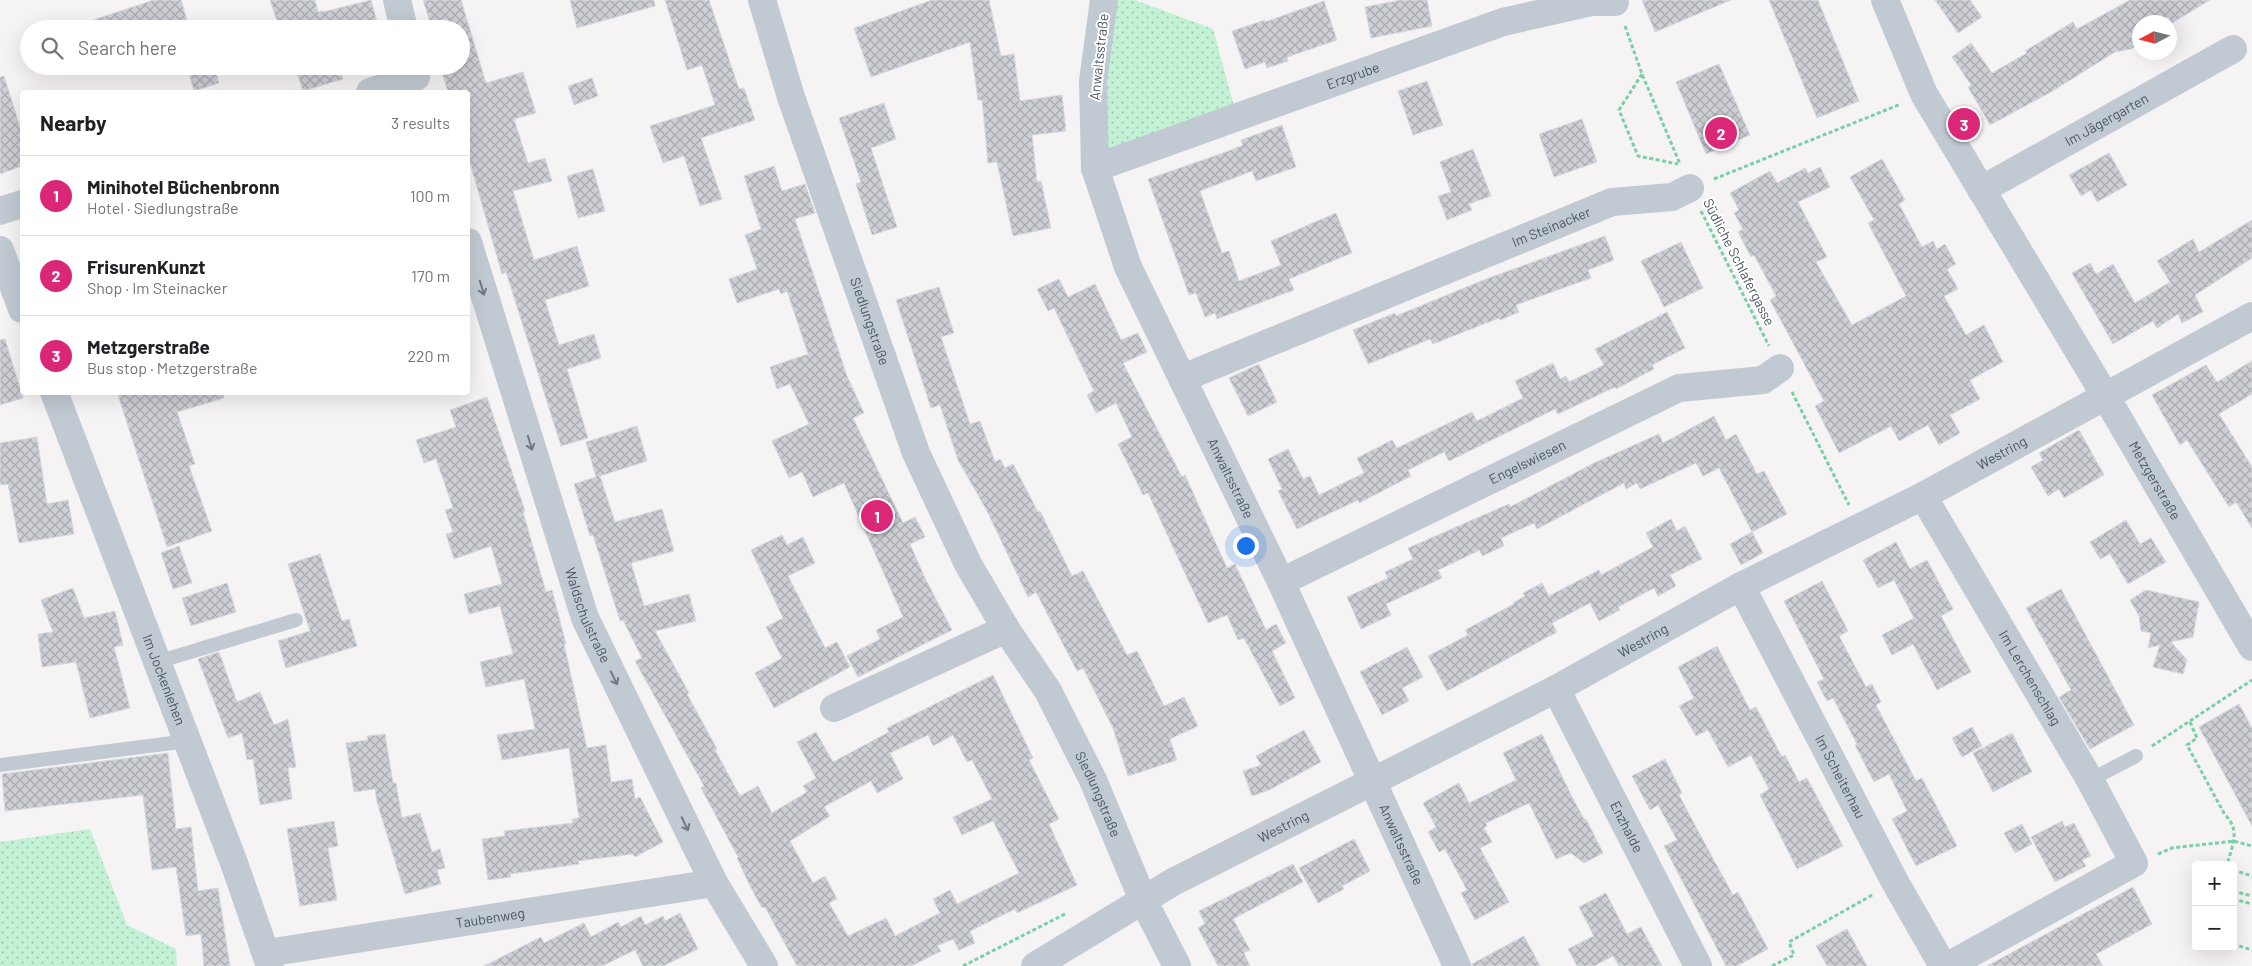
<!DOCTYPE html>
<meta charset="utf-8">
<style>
body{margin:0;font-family:Barlow,sans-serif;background:#f6f6f6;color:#202124}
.controls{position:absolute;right:15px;bottom:15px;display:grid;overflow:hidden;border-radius:5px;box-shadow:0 5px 20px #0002}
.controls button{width:45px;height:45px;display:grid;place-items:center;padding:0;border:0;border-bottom:1px solid #e0e0e0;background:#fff;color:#202124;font:25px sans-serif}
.compass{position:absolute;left:2132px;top:15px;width:45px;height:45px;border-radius:50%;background:#fff;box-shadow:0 5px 20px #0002;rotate:263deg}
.you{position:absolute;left:1245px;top:545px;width:18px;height:18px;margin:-12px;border:4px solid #fff;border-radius:50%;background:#1a73e8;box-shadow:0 0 0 8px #1a73e833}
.badge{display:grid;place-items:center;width:32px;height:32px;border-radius:50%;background:#db2777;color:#fff;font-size:16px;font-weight:700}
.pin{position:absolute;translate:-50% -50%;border:2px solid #fff;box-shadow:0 1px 5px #0006}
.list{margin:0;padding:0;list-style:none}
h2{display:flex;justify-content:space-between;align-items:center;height:65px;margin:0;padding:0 20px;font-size:21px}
h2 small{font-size:16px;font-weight:400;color:#757577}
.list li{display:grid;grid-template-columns:32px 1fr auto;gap:15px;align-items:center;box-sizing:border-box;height:80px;padding:0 20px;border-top:1px solid #e0e0e0}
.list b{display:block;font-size:19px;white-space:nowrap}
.list p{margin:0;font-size:16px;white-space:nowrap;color:#757577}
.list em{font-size:16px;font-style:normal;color:#757577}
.icon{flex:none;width:28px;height:28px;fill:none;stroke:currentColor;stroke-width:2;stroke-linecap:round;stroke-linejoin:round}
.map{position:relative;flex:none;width:2252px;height:966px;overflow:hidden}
.search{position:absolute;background:#fff;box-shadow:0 5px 20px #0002;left:20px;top:20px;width:450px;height:55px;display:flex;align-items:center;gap:12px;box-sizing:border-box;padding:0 18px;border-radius:28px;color:#757577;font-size:19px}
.panel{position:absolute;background:#fff;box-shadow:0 5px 20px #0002;left:20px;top:90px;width:450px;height:305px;border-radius:5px}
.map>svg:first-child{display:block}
</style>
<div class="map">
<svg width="2252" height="966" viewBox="0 0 2252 966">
<defs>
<pattern id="grass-dots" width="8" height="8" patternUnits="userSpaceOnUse" patternTransform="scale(1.25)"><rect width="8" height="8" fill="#c3f1d5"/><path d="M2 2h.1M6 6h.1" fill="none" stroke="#a0c6b0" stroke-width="1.8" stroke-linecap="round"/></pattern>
<pattern id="building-cross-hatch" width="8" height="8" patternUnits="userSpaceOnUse" patternTransform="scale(1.25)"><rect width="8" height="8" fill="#cdcfd5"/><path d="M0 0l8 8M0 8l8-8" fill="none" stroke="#a8abb0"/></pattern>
</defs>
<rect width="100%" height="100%" fill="#f5f3f3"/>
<path fill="url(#grass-dots)" d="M1104,0H1135L1213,29L1237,117L1095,168Z
M90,829L127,925L176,949L177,966H0V842Z"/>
<path fill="url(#building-cross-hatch)" stroke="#d7d9de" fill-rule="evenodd" d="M154,0H181L189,27L202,23L203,29H79L78,25Z
M270,0H315L318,12L322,11L323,12L371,0L379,29H284L282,23L278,24Z
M423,0H461L486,83L523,72L536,113L514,119L528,163L545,158L552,181L513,191L534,260L577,246L589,286L545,300L559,345L594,334L601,358L567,369L588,438L561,446L506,272L502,274L468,156V92H448L440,66H461V29H432Z
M570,0H654L655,6L577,28Z
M665,0H709L739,89L744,88L755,120L701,138L722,199L700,206L684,156L663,163L650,126L715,105L702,65L687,70Z
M932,0H989L1001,56L1014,54L1020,101L1062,95L1066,131L1032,135L1037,182L1041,181L1051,228L1013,236L997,162L988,163L982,100H978L970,42L871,77L854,28Z
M1401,0H1427L1432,26L1371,38L1365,7Z
M1642,0H1731L1655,32Z
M1769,0H1818L1859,101L1817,118Z
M1935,0H1970L1982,17L1958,33Z
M2130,0H2210L2172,23L2168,17L2154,22H2140V44L2131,49L2115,52L2051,92L1990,125L1968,87L1971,85L1952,57L1971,43L1992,73L2027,53L2025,51L2073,22L2077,29Z
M1324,1L1337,40L1287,57L1288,61L1267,68L1265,62L1245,69L1232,31L1265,20V22Z
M1719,64L1750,135L1706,154L1676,82Z
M187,66H214L219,83L194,91Z
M295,66H339L343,79L303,91Z
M4,76L22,133V166L0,174V77Z
M592,78L598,96L574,105L568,86Z
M1427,81L1443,125L1413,135L1398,91Z
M884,103L896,139L871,148L897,227L872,235L856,184L861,182L839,118Z
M1582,119L1597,162L1554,177L1539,134Z
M1282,125L1296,167L1256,181L1252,171L1200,191L1222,253L1229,251L1239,281L1281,265L1271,241L1336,213L1352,253L1289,279L1294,290L1217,319L1215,313L1205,317L1196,293L1189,295L1148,179L1226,152L1243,145L1241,140Z
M1473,149L1491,196L1469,204L1472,210L1447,220L1438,196L1451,192L1440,162Z
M2109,153L2127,185L2097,202L2091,190L2081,196L2069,175Z
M1882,159L1905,200L1899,204L1922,247L1933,241L1937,249L1945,244L1956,264L1947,269L1958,289L1944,296L1966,335L1984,325L2003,362L1970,380L1980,399L1950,415L1960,433L1939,445L1928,425L1899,441L1891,426L1839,453L1815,406L1824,401L1770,300L1776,296L1754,255L1751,257L1738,232L1743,229L1734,213L1739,210L1730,193L1770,171L1777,183L1805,168L1808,173L1820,167L1830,187L1798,202L1827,257L1816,262L1852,325L1906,296L1868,223L1874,220L1850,177Z
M774,166L782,191L805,184L815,213L795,219L847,376L864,413L853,418L903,523L915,517L925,537L910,544L924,576L952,630L858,677L847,656L880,639L876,630L903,617L844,483L813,497L802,472L789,478L772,441L809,424L790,384L777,389L770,367L808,354L787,291L781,294L779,289L737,303L729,279L757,269L745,235L761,229L744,176Z
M593,169L605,211L578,218L567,176Z
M2252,220V258L2195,295L2203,312L2182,323L2178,314L2157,328L2153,321L2113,344L2072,273L2090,263L2096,274L2113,264L2135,303L2170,282L2157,261L2193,239L2199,252Z
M1605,236L1614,260L1588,270L1591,278L1516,305L1519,312L1500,320L1499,318L1433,344L1430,339L1368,364L1353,330L1395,313L1396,316L1486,279Z
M1681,242L1703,288L1664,307L1641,261Z
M1059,279L1068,297L1095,284L1121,340L1138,333L1147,352L1123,363L1182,477L1185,475L1227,568L1235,564L1266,630L1276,624L1286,643L1272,651L1295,698L1280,706L1244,638L1238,640L1227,615L1208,623L1148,493L1143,495L1118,444L1132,437L1116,403L1096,413L1087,395L1094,391L1054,308L1048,311L1037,289Z
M939,287L954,333L941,337L970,424L980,421L995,462L1000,459L1005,468L1013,464L1038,512L1040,511L1072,576L1083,571L1127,655L1137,651L1164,706L1184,697L1198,726L1170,739L1177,760L1128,776L1113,728L1083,668L1077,671L1036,592L1028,597L986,509L958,460L940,405L931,408L896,300Z
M1667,312L1685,348L1652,365L1654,369L1616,389L1615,387L1558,414L1555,409L1449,461L1444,452L1408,470L1411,476L1359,503L1358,500L1297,529L1278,491L1282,489L1268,459L1288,449L1303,479L1310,476L1319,495L1364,473L1357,458L1392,440L1397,448L1472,412L1477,421L1523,398L1515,381L1553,363L1560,379L1566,376L1569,382L1604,365L1595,349Z
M5,339L23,398L0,405V340Z
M2252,361V394L2219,414L2252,467V528L2236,502L2229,507L2187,440L2180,445L2152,395L2206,365L2217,382Z
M1259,364L1277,402L1248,416L1229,378Z
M117,392H223L224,398L177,412L195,464L189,466L212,531L167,547Z
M487,397L525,511L523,512L546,592L552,590L566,644H564L587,748L606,745L611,782L632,779L635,799L640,797L663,842L635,857L633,854L578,861L579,864L510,874L511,877L488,880L482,839L505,836L504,831L573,823L572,819L579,818L569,748L502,760L497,735L535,729L524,679L486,687L480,662L513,654L500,606L469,614L464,594L502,584L491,546L454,559L446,534L453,532L445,510L453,508L436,459L424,463L416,440L456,427L450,410Z
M1714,416L1726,440L1736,434L1757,474L1764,471L1787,514L1752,532L1763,553L1741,565L1730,544L1752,532L1719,468L1703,476L1696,463L1640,489L1637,483L1626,489L1624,483L1537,529L1534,523L1501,538L1504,546L1482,556L1480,550L1438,570L1442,578L1386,604L1391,615L1361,629L1347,597L1388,578L1385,572L1413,559L1408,548L1509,504L1510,507L1594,463L1659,434L1663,443Z
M637,426L647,461L600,476L615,522L662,509L674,551L631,563L644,606L689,594L696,621L655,631L689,693L687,694L717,749L715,750L740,796L758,786L772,813L807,792L803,786L816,778L797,742L816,732L833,762L889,732L887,728L993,675L1033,758L1029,760L1059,819L1049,824L1077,885L1017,913L1015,909L970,931L975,943L959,950L953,939L937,946L941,951L911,966H797L765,907L762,908L750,886L737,858L738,857L701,788L704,786L635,661L642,658L623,620L620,621L593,535L590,536L574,484L596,477L586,442ZM928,735L933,746L953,735L967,762L972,760L992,799L953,817L962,835L993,821L1019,873L957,904L950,890L933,899L940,913L895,936L886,918L848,936L829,903L837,899L825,876L813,883L790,841L830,816L824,807L871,781L877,793L903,779L890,753Z
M2079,430L2104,475L2064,498L2059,489L2048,496L2031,467L2043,460L2039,453Z
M37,437L47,504L68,500L74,534L19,543L8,484L0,485V443Z
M1671,519L1677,531L1685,526L1702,559L1670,575L1676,586L1658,596L1654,588L1618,607L1620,610L1599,621L1590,603L1552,623L1557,632L1447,691L1428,656L1468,635L1465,630L1514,604L1513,603L1525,596L1523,593L1542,583L1549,596L1599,570L1601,575L1653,547L1646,533Z
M2126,520L2140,544L2151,538L2166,562L2128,584L2110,554L2100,559L2090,542Z
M782,535L787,545L803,537L815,563L788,576L825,648L837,642L850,667L774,708L755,673L782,658L766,627L783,618L751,550Z
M1896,542L1910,569L1927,560L1953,609L1941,616L1971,672L1937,690L1913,644L1892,655L1882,635L1914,618L1894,580L1878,588L1863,560Z
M179,546L192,583L173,589L161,553Z
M320,554L342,621L349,619L357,646L286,668L278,641L310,631L288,564Z
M1822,581L1848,631L1839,636L1866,687L1872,684L1881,702L1876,705L1916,781L1922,778L1957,846L1916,866L1892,819L1907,811L1889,774L1874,782L1855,745L1857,744L1833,698L1827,701L1817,682L1824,679L1784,601Z
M227,583L236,612L191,626L182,598Z
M73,588L84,618L115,611L123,645L114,647L130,708L90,718L76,662L42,667L38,634L53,632L41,600Z
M2061,589L2134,725L2090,749L2059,697L2071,690L2026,608Z
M2146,590L2199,602L2193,637L2171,642L2187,660L2183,674L2153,667L2160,645L2148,648L2151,633L2141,631L2139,616L2130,600Z
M1717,646L1750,710L1756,707L1782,757L1785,755L1799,782L1807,778L1843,846L1797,869L1760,795L1769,789L1751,755L1728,767L1708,730L1696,736L1679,706L1694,698L1678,667Z
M1407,647L1423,677L1402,688L1409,701L1382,715L1360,672Z
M219,652L237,702L260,692L274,725L288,719L296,767L288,768L292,799L260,805L253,759L247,760L242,733L228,738L198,659Z
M2239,704L2252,728V826L2199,727Z
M1972,727L1982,746L1962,757L1952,738Z
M1304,730L1321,762L1269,790L1252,796L1243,771L1261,765L1256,756Z
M2012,733L2032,772L1993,792L1973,753Z
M385,734L393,783H396L402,818L420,813L432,852L440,849L445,868L437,870L441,884L405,894L377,802L375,789L354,792L346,743L368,740L367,736Z
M1542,734L1572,797L1584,819H1586L1603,853L1584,863L1571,853L1556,859L1529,803L1486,823L1487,826L1484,828L1492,842L1480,848L1509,902L1475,920L1461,893L1467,890L1445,849L1439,852L1428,832L1436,827L1423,803L1459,783L1469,803L1516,780L1503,753Z
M168,753L176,829L191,827L198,891L218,888L230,966H204L201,934L186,936L176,867L152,870L143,795L5,811L2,774Z
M1665,759L1682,793L1679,795L1697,829L1733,895L1738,892L1768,949L1737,966H1726L1664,846L1677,840L1658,805L1650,810L1632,776Z
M334,821L338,846L328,848L337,900L300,906L287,829Z
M2062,821L2065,827L2074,823L2091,856L2082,860L2086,866L2055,882L2031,837Z
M2022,824L2032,844L2015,853L2004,833Z
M1354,839L1370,871L1342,886L1344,889L1318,903L1299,868Z
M1293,864L1303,882L1233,919L1250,950L1244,953L1250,966H1218L1198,928L1205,924L1199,911Z
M2133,887L2152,924L2096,954L2103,966H1987Z
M1606,893L1627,934L1641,927L1662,966H1619L1613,956L1594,966H1577L1568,949L1594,936L1579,907Z
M680,913L698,949L663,966H643L635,950L602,966H484L541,937L544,943L584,923L591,937L618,922L621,927L641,916L645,925L663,916L665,921Z
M1847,929L1867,966H1827L1816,946Z
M1524,936L1540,966H1472V964Z"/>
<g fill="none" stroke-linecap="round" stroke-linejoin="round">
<path stroke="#7ad0a6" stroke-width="3" stroke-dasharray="4 2.5" stroke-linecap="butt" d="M1625,26L1642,74L1680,164
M1642,74L1619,110L1638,156L1678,164
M1714,179L1901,104
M1701,211L1769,346
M1792,392L1849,505
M2190,722L2197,738L2187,745L2225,815C2241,830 2232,846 2227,865
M2152,746L2252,680
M2158,854L2172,848L2234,841L2252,846
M2233,870L2252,876
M2233,891L2252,896
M2233,899L2252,904
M2233,944L2252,950
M963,966L1067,913
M1772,966L1794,955L1789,942L1874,894"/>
<path stroke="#c1cad2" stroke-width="14" d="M157,662L296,620
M0,765L188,741
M2090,780L2136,756"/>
<g stroke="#c1cad2" stroke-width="28">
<path d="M397,0L404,29"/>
<path id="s1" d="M762,0L791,97L916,453L968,564L1006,629L1048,691L1093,780L1143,900L1177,966"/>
<path id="s2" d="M1104,0L1093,81L1095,168L1128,267L1281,582L1457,966"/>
<path id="s3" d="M1885,0L1924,94L2106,397L2252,647"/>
<path d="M370,92L416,77"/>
<path id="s4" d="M1095,168L1503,22L1591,2H1615"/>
<path id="s5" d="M1981,190L2233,49"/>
<path d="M0,211L22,204"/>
<path id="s6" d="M468,242L585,618L714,883L764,966"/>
<path d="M0,250L22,309"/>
<path id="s7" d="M1183,378L1612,202L1672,197L1690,188"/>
<path id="s8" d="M54,392L234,863L270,966"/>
<path id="s9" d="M1923,496L2090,780L2134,863L1948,966"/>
<path id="s10" d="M1281,582L1679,388L1763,380L1780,368"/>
<path id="s11" d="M1741,586L1895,882L1943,966"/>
<path id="s12" d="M1556,689L1698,966"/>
<path d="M834,708L1006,629"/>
<path id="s13" d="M267,953L714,883"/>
<path id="s14" d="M1035,966L1173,882L1556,689L1741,586L1923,496L2252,316"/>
</g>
</g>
<defs><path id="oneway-shaft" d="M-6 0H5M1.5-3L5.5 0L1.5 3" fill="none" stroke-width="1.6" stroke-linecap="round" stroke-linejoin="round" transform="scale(1.25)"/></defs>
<g stroke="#6e7983">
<use href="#oneway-shaft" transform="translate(482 288) rotate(73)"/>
<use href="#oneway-shaft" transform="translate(530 443) rotate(73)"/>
<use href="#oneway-shaft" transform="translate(614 678) rotate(64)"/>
<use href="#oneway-shaft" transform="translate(685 824) rotate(64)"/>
</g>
<g text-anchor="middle" stroke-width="4" stroke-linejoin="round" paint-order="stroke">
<g font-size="14" fill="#4a5661" stroke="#fff">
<text transform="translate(1099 57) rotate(-84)" y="5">Anwaltsstraße</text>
<text dy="5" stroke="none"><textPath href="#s4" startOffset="274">Erzgrube</textPath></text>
<text dy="5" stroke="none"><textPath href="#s5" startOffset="144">Im Jägergarten</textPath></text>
<text dy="5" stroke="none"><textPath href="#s7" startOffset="398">Im Steinacker</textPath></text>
<text transform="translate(1739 262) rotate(63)" y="5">Südliche Schlafergasse</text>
<text dy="5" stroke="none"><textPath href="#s1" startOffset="339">Siedlungstraße</textPath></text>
<text dy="5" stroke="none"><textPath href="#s14" startOffset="1095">Westring</textPath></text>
<text dy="5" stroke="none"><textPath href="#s10" startOffset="274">Engelswiesen</textPath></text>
<text dy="5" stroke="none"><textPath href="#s2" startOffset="508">Anwaltsstraße</textPath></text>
<text dy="5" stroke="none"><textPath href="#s3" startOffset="552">Metzgerstraße</textPath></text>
<text dy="5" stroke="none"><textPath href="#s6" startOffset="392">Waldschulstraße</textPath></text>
<text dy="5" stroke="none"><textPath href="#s14" startOffset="690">Westring</textPath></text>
<text dy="5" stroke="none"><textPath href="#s9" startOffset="211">Im Lerchenschlag</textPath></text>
<text dy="5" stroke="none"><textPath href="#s8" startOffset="308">Im Jockenlehen</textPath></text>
<text dy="5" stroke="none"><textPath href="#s11" startOffset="215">Im Scheiterhau</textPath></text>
<text dy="5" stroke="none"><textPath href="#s1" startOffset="866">Siedlungstraße</textPath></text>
<text dy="5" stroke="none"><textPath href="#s14" startOffset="285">Westring</textPath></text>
<text dy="5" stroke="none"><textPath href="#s12" startOffset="155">Enzhalde</textPath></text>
<text dy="5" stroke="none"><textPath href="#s2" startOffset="912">Anwaltsstraße</textPath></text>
<text dy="5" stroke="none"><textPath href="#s13" startOffset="226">Taubenweg</textPath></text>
</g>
</g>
</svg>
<div class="controls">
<button>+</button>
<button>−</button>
</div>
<svg class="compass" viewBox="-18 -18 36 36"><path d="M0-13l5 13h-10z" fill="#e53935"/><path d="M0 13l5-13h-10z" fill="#757577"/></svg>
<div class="you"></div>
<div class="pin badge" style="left:877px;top:516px">1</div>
<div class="pin badge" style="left:1721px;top:133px">2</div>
<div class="pin badge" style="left:1964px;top:124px">3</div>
<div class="search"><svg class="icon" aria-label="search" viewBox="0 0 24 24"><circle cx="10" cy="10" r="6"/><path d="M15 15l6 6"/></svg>Search here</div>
<section class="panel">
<h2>Nearby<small>3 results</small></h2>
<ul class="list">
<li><span class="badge">1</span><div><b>Minihotel Büchenbronn</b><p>Hotel · Siedlungstraße</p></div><em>100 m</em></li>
<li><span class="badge">2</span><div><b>FrisurenKunzt</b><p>Shop · Im Steinacker</p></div><em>170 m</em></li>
<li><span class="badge">3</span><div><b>Metzgerstraße</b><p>Bus stop · Metzgerstraße</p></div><em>220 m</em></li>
</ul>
</section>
</div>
